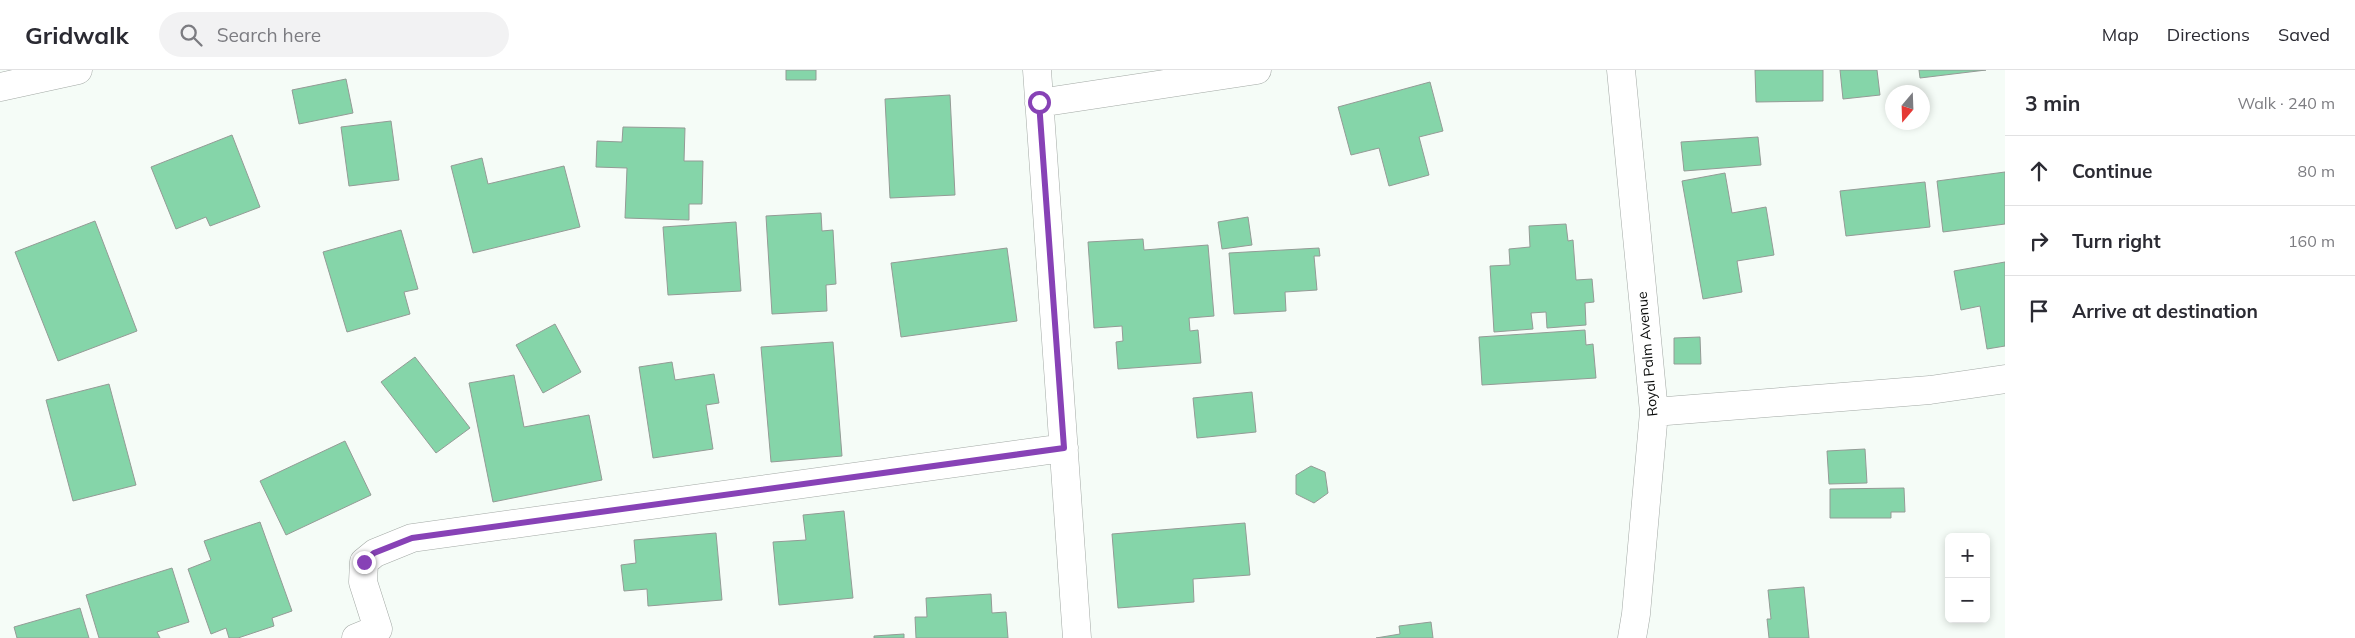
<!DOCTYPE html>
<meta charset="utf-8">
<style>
body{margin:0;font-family:Mulish,sans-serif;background:#f2f2f3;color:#2b2b33}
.controls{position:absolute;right:15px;bottom:15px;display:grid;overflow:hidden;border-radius:8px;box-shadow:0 2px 8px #0003}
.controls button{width:45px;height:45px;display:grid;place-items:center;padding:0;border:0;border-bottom:1px solid #e1e1e2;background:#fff;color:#2b2b33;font:25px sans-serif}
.compass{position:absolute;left:1885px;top:15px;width:45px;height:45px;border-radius:50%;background:#fff;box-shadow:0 2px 8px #0003;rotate:199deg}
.stop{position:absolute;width:15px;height:15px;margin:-11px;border:4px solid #8742b6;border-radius:50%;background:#fff}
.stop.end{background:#8742b6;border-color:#fff;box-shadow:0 1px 5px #0008}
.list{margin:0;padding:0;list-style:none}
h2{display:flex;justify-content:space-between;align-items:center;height:65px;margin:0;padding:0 20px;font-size:21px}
h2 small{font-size:16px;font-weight:400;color:#7c7c81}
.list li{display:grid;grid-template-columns:32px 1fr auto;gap:15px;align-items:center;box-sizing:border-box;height:70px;padding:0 20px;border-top:1px solid #e1e1e2}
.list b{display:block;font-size:19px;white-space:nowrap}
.list em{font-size:16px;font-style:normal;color:#7c7c81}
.icon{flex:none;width:28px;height:28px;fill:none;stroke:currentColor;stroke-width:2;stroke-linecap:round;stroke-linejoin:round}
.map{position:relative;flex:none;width:2005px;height:568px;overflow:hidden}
header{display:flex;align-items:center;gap:30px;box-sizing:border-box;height:70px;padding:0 25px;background:#fff;border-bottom:1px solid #e1e1e2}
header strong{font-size:24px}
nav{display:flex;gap:28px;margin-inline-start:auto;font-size:18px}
.search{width:350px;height:45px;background:#f2f2f3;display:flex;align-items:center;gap:12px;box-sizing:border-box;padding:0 18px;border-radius:28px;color:#7c7c81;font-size:19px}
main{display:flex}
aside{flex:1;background:#fff}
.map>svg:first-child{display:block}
</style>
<header>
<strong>Gridwalk</strong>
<div class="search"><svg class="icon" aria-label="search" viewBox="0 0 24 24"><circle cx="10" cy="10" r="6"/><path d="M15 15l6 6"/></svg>Search here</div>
<nav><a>Map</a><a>Directions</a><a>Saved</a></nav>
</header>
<main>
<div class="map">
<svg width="2005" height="568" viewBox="0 0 2005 568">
<rect width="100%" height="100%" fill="#f5fcf7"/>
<path fill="#85d5a9" stroke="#949b96" d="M786,0H816V10H786Z
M1755,0H1823V31L1756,32Z
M1840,0H1877L1880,25L1843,29Z
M1919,0H1986L1920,8Z
M346,9L353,43L299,54L292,20Z
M1430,12L1443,61L1419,67L1429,105L1389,116L1379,78L1351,85L1338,37Z
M950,25L955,125L890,128L885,29Z
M391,51L399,110L349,116L341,57Z
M623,57L685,58L684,91H703L702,134H689V150L625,148L627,98L596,97L597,71L622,72Z
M232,65L260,137L210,156L206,147L176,159L151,97Z
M1758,67L1761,95L1684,101L1681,72Z
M482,88L488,114L564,96L580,157L473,183L451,96Z
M2005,102V154L1943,162L1937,111Z
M1725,103L1732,143L1766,137L1774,185L1737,191L1742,222L1703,229L1682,111Z
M1925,112L1930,157L1846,166L1840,121Z
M821,143L822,161L833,160L836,214L826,215L827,241L772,244L766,146Z
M1248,147L1252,175L1222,179L1218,152Z
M95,151L137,261L58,291L15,182Z
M736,152L741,221L668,225L663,157Z
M1566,154L1568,171L1573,170L1576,210L1592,209L1594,232L1585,233L1586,255L1547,258L1546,242L1531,243L1533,259L1494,262L1490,196L1510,195L1509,179L1530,177L1529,156Z
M401,160L418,219L404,222L410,244L347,262L323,182Z
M1143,169L1144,180L1208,175L1214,246L1189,248L1190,261L1198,260L1201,293L1118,299L1116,272L1123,271L1122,256L1094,258L1088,172Z
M1007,178L1017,251L901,267L891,193Z
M1319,178L1320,186H1314L1317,220L1285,222L1286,241L1234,244L1229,183Z
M2005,192V276L1987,279L1980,236L1961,240L1954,201Z
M555,254L581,302L543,323L516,275Z
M1585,260L1586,275L1593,274L1596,308L1482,315L1479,267Z
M1700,267L1701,294H1674V268Z
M833,272L842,386L771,392L761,277Z
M415,287L470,358L436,383L381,312Z
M672,292L675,310L714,304L719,333L706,335L713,379L653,388L639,297Z
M514,305L524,357L589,345L602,410L493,432L469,313Z
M109,314L136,415L73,431L46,330Z
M1252,322L1256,362L1197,368L1193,328Z
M345,371L371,425L286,465L260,411Z
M1865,379L1867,413L1829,414L1827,381Z
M1311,396L1325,402L1328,423L1314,433L1296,424V405Z
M1904,418L1905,442H1891V448H1830V419Z
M844,441L853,528L779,535L773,472L806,470L803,445Z
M260,452L292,541L272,548L274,556L238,568H229L226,558L211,564L188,499L211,490L204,471Z
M1245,453L1250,505L1193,509L1194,532L1118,538L1112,464Z
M716,463L722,530L648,536L647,519L624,521L621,495L636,493L634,470Z
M172,498L189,552L157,562L160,568H99L86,525Z
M1804,517L1809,568H1769L1767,549H1771L1768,520Z
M991,524L992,543L1006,542L1008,568H916L915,547H927L926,528Z
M80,538L89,568H17L14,557Z
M1431,552L1433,568H1376L1400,564L1399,556Z
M904,564V568H874V566Z"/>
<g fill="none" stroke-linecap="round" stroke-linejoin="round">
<g stroke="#a3a9a5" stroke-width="29">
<path id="minor" d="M1037,0L1077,568
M1621,0L1654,342L1636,544L1632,568
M0,17L78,0
M1039,33L1257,0
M1654,342L1930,320L2005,309
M356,568L378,559L363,512L364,492L375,483L412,468L1064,378"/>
</g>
<use href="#minor" stroke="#fff" stroke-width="28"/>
</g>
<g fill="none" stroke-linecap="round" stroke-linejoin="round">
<path stroke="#8742b6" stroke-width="6" d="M364,492L374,483L412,468L1064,378L1039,32"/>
</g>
<g text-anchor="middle" stroke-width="4.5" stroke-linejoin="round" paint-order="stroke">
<g font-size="14" fill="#0a0c0b" stroke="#fff">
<text transform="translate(1647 284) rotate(-95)" y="5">Royal Palm Avenue</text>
</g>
</g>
</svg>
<div class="controls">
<button>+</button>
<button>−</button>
</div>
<svg class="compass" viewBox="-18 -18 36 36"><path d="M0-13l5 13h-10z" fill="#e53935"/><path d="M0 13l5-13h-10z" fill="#7c7c81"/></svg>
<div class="stop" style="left:1039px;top:32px"></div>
<div class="stop end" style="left:364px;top:492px"></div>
</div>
<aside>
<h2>3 min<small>Walk · 240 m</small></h2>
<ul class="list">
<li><svg class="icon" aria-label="ahead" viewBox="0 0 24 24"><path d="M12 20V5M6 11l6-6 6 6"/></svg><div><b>Continue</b></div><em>80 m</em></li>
<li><svg class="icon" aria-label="right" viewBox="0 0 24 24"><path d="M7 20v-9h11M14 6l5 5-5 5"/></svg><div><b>Turn right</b></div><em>160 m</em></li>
<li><svg class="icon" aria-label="arrive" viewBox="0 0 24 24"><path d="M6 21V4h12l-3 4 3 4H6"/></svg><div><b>Arrive at destination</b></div></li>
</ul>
</aside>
</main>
